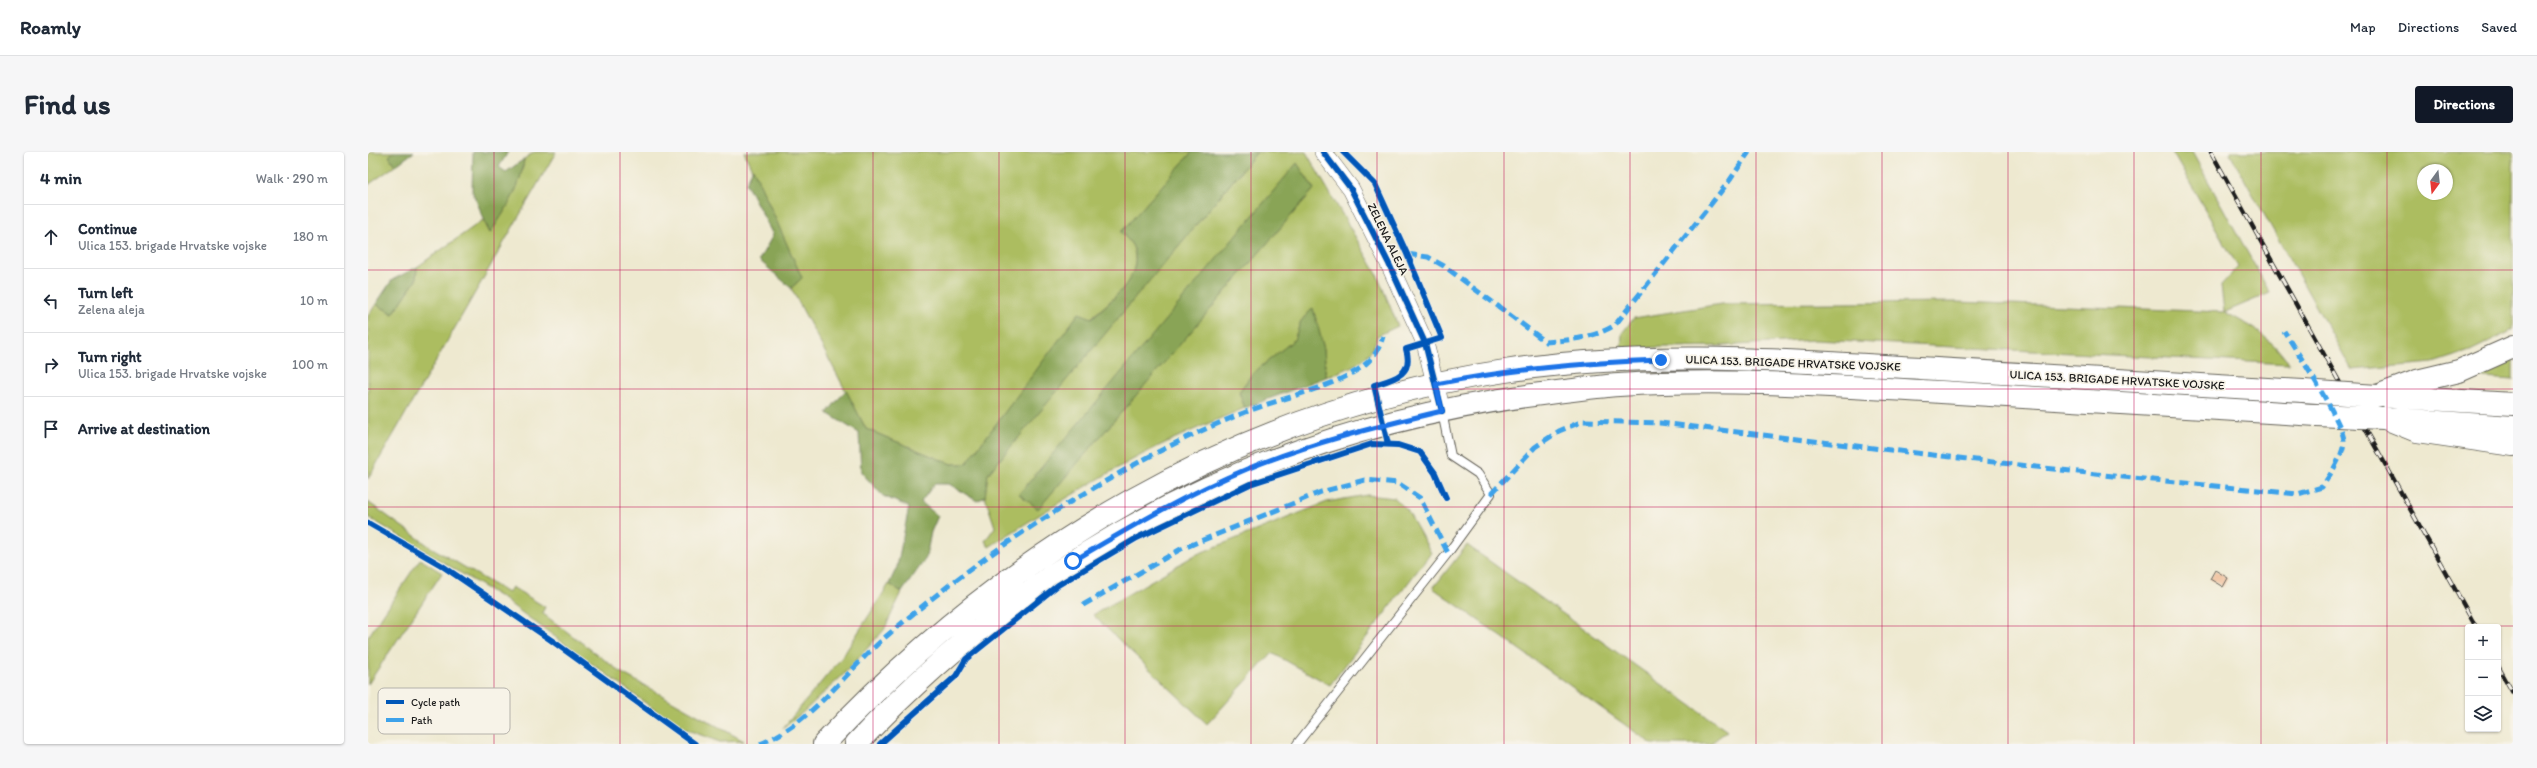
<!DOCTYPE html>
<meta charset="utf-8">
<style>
body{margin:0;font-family:Itim,sans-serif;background:#f6f6f7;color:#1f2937}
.controls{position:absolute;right:12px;bottom:12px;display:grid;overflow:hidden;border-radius:4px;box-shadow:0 1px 3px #0004}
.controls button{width:36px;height:36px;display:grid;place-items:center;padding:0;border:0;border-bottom:1px solid #e0e1e3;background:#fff;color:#1f2937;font:20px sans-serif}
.compass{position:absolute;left:2049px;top:12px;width:36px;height:36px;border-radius:50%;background:#fff;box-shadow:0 1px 3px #0004;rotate:195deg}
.stop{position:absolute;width:12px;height:12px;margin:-9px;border:3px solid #1a73e8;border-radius:50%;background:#fff}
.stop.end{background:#1a73e8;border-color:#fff;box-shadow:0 1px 4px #0008}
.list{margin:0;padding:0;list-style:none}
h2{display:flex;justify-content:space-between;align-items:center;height:52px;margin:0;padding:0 16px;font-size:17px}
h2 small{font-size:13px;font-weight:400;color:#747a83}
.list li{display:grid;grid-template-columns:26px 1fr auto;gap:12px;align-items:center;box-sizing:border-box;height:64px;padding:0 16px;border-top:1px solid #e0e1e3}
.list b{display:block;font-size:15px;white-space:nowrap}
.list p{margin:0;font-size:13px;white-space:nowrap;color:#747a83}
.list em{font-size:13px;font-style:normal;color:#747a83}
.icon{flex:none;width:22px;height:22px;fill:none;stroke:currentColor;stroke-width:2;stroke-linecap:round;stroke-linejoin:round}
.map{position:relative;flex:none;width:2145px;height:592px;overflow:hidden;border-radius:4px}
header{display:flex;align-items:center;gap:24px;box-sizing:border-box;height:56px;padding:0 20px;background:#fff;border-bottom:1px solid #e0e1e3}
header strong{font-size:19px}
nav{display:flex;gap:22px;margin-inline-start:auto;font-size:14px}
.intro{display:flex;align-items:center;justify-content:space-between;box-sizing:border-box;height:96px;padding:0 24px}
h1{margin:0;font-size:28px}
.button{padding:10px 18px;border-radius:4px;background:#111827;color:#fff;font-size:14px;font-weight:700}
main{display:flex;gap:24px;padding:0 24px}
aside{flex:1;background:#fff;border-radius:4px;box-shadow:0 1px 3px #0004}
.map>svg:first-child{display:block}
</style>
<header>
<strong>Roamly</strong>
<nav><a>Map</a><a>Directions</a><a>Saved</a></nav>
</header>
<div class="intro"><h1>Find us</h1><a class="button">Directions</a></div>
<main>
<aside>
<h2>4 min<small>Walk · 290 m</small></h2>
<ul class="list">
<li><svg class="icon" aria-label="ahead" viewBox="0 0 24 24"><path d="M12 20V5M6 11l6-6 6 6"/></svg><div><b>Continue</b><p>Ulica 153. brigade Hrvatske vojske</p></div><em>180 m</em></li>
<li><svg class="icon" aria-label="left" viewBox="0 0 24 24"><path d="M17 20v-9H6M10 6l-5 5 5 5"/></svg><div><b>Turn left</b><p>Zelena aleja</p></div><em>10 m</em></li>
<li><svg class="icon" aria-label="right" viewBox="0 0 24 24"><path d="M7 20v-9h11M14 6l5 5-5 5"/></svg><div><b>Turn right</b><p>Ulica 153. brigade Hrvatske vojske</p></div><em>100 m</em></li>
<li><svg class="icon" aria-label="arrive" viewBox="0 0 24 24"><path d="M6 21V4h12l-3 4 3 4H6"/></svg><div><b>Arrive at destination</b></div></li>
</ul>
</aside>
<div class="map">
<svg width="2145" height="592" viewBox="0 0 2145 592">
<rect width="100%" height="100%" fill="#f7f3e8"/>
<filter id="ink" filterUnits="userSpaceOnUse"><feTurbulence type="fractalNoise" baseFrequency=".025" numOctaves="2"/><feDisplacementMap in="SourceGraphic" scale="8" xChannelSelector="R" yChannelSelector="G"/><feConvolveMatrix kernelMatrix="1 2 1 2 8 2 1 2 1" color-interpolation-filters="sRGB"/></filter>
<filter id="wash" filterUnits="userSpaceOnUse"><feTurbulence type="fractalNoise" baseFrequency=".012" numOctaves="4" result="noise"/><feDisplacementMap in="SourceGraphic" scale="16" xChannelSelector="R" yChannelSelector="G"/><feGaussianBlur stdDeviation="0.9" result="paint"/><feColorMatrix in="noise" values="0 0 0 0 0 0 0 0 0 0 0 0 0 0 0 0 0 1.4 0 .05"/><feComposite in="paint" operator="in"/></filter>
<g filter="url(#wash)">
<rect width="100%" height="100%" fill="#eee9d0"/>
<path fill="#acbd61" stroke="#646c3e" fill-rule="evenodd" d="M0,0H26L22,5L27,14L0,33Z
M166,0H188L0,327V164L8,152L25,162L48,128L49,115L115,68L122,81C138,58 153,35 156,7Z
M376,0H824L754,80C757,85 765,92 766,98C774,127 742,149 723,166L711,162L598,312H583L498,277L423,136L434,126Z
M889,0H938L1009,122L1030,174L1009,184C1005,209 979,217 958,225L956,197L944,157L933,169L926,188L884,222L871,240L877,256C839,272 800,288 764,308C715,335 668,365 621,395L617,389L627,375L617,345L619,322ZM929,12L946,37L670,356L652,342Z
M1804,0H1824L1902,141L1857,160C1884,175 1903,185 1921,212L1447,188L1353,194L1253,196L1254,181L1266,166L1353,152L1589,150L1856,160L1853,133L1870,115Z
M1861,0H2145V178L2102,199L2065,211L1984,218ZM2055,18H2079V42H2055Z
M2145,203V228L2101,225Z
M999,343L1027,346L1039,358L1063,401L962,533L904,501L839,572L725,463L827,403L959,350Z
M0,350L61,394L140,441L144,435L177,455L174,461L254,521L376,589L352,590L309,574L134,446L0,365Z
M1099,393L1359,579L1342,592H1284L1065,436Z
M52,407L74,421L0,532V485Z
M521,432L534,440L516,478L475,523L433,562L415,576L475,504Z"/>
<path fill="#89a457" stroke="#52603a" d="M26,0H46L27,14L21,4Z
M105,0H140L131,15L138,20L156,7C153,35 138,58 122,81L104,39Z
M824,0H889L620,322L617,345L609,349L581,332H566L553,350L570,364L563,380L558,406L534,440L521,432L529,415L541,355L515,344L493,320L491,281L459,261L478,238L498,277L583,312H598L711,161L724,166C742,149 774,127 766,98C765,92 757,85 753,80Z
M929,11L946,37L670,357L651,342Z
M385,16L434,126L423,136L391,108L405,83L378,31Z
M49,115L48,128L25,162L8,152L24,128Z
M945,156L956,197L958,225L877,256L871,240L884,222L926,188L933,169Z"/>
<g id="blocks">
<path fill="#eeb389" d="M1847,418L1860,426L1855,435L1842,427Z"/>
</g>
</g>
<g filter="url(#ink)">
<use href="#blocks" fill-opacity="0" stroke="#66645b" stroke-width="1"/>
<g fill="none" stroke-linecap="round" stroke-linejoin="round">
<g stroke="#66645b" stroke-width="10">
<path id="service" d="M929,592L1080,401L1123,342L1110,322L1083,304L1074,260"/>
</g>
<g stroke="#66645b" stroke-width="18">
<path id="minor" d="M955,0L983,37L1021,112L1057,191L1074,259"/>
</g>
<g stroke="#66645b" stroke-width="24">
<path id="primary" d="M2009,244L2145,252
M2026,267L2145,275
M456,592C637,398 872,258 1137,219C1273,198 1414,208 1552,216C1679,224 1807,231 1935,239
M488,592C672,396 898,279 1165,243C1193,240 1222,235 1251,233C1358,226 1466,234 1573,240C1698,248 1824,255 1949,263"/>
</g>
<g stroke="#66645b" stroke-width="24">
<path id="motorway" d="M2009,244L2049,229L2091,219L2145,195
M2017,266L2049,279L2145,293"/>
</g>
<use href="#service" stroke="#fff" stroke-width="8"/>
<use href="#minor" stroke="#fff" stroke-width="17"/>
<use href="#primary" stroke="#fff" stroke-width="22"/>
<use href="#motorway" stroke="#fff" stroke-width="22"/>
<g stroke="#1c1c1c" stroke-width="4.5">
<path id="rail" d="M1843,0L2108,475
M2130,514L2145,541"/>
</g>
<use href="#rail" stroke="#f7f3e8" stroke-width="3" stroke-dasharray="9" stroke-linecap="butt"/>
<g stroke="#66645b" stroke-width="24" stroke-linecap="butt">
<path id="primary-bridge" d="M1935,239L2009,244
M1949,263L2015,266"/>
</g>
<use href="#primary-bridge" stroke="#fff" stroke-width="22"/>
<path stroke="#3da2ea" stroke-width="5" stroke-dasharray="10 5" stroke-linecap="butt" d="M1039,102L1060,105L1076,114L1178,190C1203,188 1226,186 1247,173L1362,28L1381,0
M1123,342L1167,295L1191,279L1215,269L1292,271L1745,324L1930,342L1954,335C1961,324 1976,303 1976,289C1976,272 1927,196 1916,179
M715,453L813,397L953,340L997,328L1030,331L1052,346L1080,401
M392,592C446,570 478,518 521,482C591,422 665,370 745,325C787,300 832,278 878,260C915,245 958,238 991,217C1004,208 1011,199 1015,184"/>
<g stroke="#f7f3e8" stroke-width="8">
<path id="cycleway" d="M955,0L983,37L1021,112L1057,191L1074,259
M975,0L1007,32L1039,102L1074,186L1038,197C1046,223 1026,227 1006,233L1020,292
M0,371L73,413L183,488L327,592
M512,592L588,524L598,507L690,433L769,386L882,332L1004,292L1030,293L1052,300L1067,321L1078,346"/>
</g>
<use href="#cycleway" stroke="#0057b8" stroke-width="6"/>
</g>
</g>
<g fill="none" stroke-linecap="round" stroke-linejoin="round" filter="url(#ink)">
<path stroke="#1a73e8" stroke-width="5" d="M705,409C761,376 818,342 879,317C942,291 1007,275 1074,259L1068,232C1145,217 1214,211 1293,208"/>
</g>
<path fill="none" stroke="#c2185b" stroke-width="1" stroke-opacity="0.55" d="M126,0V592M252,0V592M379,0V592M505,0V592M631,0V592M757,0V592M883,0V592M1009,0V592M1136,0V592M1262,0V592M1388,0V592M1514,0V592M1640,0V592M1766,0V592M1893,0V592M2019,0V592M0,118H2145M0,237H2145M0,355H2145M0,474H2145"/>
<g text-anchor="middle" stroke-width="3.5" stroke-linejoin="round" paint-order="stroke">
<g font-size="12" fill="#1c1c1c" stroke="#f7f3e8">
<text transform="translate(1020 87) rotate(64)" y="4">ZELENA ALEJA</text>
<text transform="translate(1425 211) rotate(2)" y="4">ULICA 153. BRIGADE HRVATSKE VOJSKE</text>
<text transform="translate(1749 228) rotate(3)" y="4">ULICA 153. BRIGADE HRVATSKE VOJSKE</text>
</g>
</g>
<rect x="10" y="536" width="132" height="46" rx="6" fill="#f7f3e8" stroke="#b5b2ab" stroke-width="1"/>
<rect x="18" y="548" width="18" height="4" fill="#0057b8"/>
<rect x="18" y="566" width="18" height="4" fill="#3da2ea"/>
<g font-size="11" fill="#1c1c1c">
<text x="43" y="554">Cycle path</text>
<text x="43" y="572">Path</text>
</g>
</svg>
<div class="controls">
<button>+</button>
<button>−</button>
<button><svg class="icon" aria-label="layers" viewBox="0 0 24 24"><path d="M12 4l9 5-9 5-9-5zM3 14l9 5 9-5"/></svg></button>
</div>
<svg class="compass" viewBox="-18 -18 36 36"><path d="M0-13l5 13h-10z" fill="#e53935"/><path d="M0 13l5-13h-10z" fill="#747a83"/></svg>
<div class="stop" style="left:705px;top:409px"></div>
<div class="stop end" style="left:1293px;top:208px"></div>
</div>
</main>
